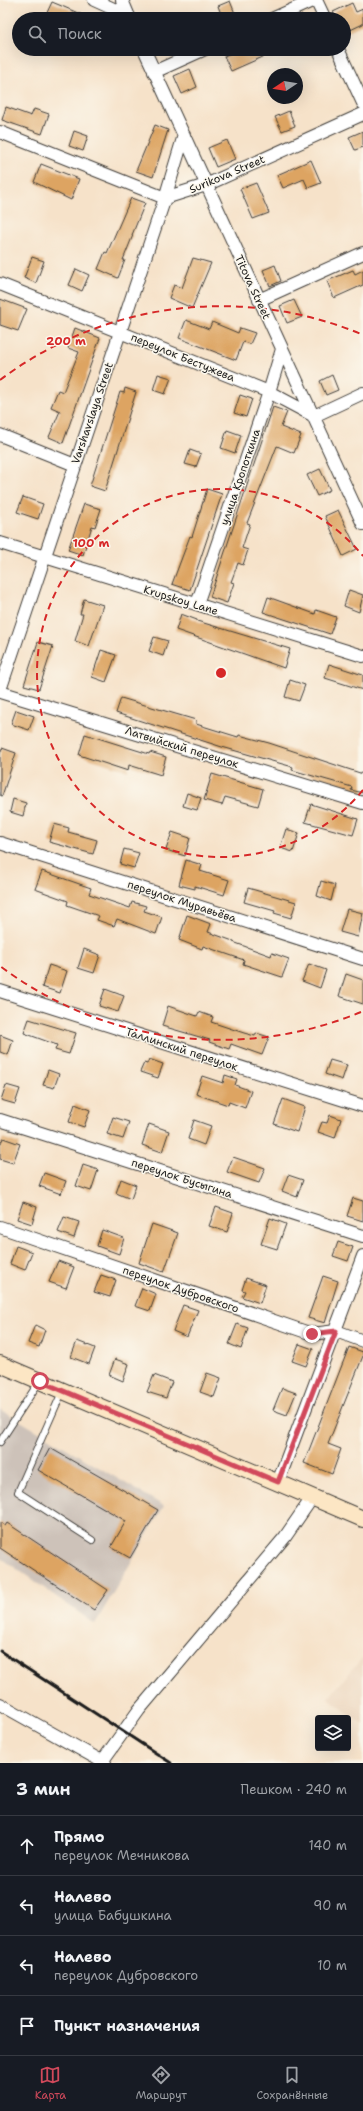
<!DOCTYPE html>
<html lang="ru">
<meta charset="utf-8">
<style>
body{margin:0;font-family:"Shantell Sans",sans-serif;background:#242831;color:#f1f3f6}
.controls{position:absolute;right:12px;bottom:12px;display:grid;overflow:hidden;border-radius:4px;box-shadow:0 4px 16px #0002}
.controls button{width:36px;height:36px;display:grid;place-items:center;padding:0;border:0;border-bottom:1px solid #363941;background:#171b24;color:#f1f3f6;font:20px sans-serif}
.compass{position:absolute;left:267px;top:68px;width:36px;height:36px;border-radius:50%;background:#171b24;box-shadow:0 4px 16px #0002;rotate:258deg}
.stop{position:absolute;width:12px;height:12px;margin:-9px;border:3px solid #d1495b;border-radius:50%;background:#fff}
.stop.end{background:#d1495b;border-color:#fff;box-shadow:0 1px 4px #0008}
.list{margin:0;padding:0;list-style:none}
h2{display:flex;justify-content:space-between;align-items:center;height:52px;margin:0;padding:0 16px;font-size:17px}
h2 small{font-size:13px;font-weight:400;color:#9ea1a6}
.list li{display:grid;grid-template-columns:26px 1fr auto;gap:12px;align-items:center;box-sizing:border-box;height:60px;padding:0 16px;border-top:1px solid #363941}
.list b{display:block;font-size:15px;white-space:nowrap}
.list p{margin:0;font-size:13px;white-space:nowrap;color:#9ea1a6}
.list em{font-size:13px;font-style:normal;color:#9ea1a6}
.icon{flex:none;width:22px;height:22px;fill:none;stroke:currentColor;stroke-width:2;stroke-linecap:round;stroke-linejoin:round}
.map{position:relative;flex:none;width:363px;height:1763px;overflow:hidden}
.search{position:absolute;background:#171b24;box-shadow:0 4px 16px #0002;left:12px;right:12px;top:12px;height:44px;display:flex;align-items:center;gap:10px;box-sizing:border-box;padding:0 14px;border-radius:22px;color:#9ea1a6;font-size:15px}
.sheet{height:292px;background:#171b24}
nav{display:flex;justify-content:space-around;align-items:center;box-sizing:border-box;height:56px;border-top:1px solid #363941;background:#171b24;font-size:11px;color:#9ea1a6}
nav a{display:grid;justify-items:center;gap:2px}
nav .on{color:#d1495b}
.map>svg:first-child{display:block}
</style>
<div class="map">
<svg width="363" height="1763" viewBox="0 0 363 1763">
<rect width="100%" height="100%" fill="#fbf7ec"/>
<filter id="ink" filterUnits="userSpaceOnUse"><feTurbulence type="fractalNoise" baseFrequency=".025" numOctaves="2"/><feDisplacementMap in="SourceGraphic" scale="8" xChannelSelector="R" yChannelSelector="G"/><feConvolveMatrix kernelMatrix="1 2 1 2 8 2 1 2 1" color-interpolation-filters="sRGB"/></filter>
<filter id="wash" filterUnits="userSpaceOnUse"><feTurbulence type="fractalNoise" baseFrequency=".012" numOctaves="4" result="noise"/><feDisplacementMap in="SourceGraphic" scale="16" xChannelSelector="R" yChannelSelector="G"/><feGaussianBlur stdDeviation="0.9" result="paint"/><feColorMatrix in="noise" values="0 0 0 0 0 0 0 0 0 0 0 0 0 0 0 0 0 1.4 0 .05"/><feComposite in="paint" operator="in"/></filter>
<g filter="url(#wash)">
<rect width="100%" height="100%" fill="#f6e2c9"/>
<path fill="#ebd2b8" d="M363,1657V1724L328,1698Z"/>
<path fill="#cdc2b9" d="M0,1409L164,1506L95,1624L0,1557Z"/>
<g id="blocks">
<path fill="#dda462" d="M230,1L236,16L223,19L218,6Z
M52,2L64,7L92,19H44Z
M352,3L356,12L363,9V24L344,33V19H336L333,12Z
M241,49H262L265,56L231,71L224,56Z
M190,69L197,87L182,94L174,76Z
M6,107L31,116L34,109L49,114L42,134L2,120Z
M289,111L295,126L282,131L275,117Z
M155,125L168,130L153,177L136,171Z
M74,131L88,136L83,151L69,146Z
M363,131V147L355,150L349,137Z
M227,140L235,159L216,167L208,148Z
M311,160L321,183L308,188L304,179L283,188L277,175Z
M41,164L79,179L71,200L34,182Z
M256,183L269,213L253,219L240,189Z
M131,198L145,203L132,235H133L123,260H125L118,278L98,269L105,252L107,253Z
M32,257L44,261L36,283L24,278Z
M193,258L211,263L192,308L169,298L174,285L182,288Z
M275,265L281,281L270,286L263,270Z
M76,269L89,275L82,291L69,285Z
M353,270L355,274L363,270V285L334,298L327,281Z
M0,299L27,309L18,331L0,325Z
M294,300L302,317L287,323L280,306Z
M186,320L209,329L212,322L238,333L240,328L255,333L250,344L243,342L236,360L179,338Z
M75,328L100,338L63,443L49,437L60,411L51,407L58,390L63,392L79,352L68,348Z
M158,374L171,378L165,394L153,390Z
M332,375L338,390L326,395L320,381Z
M125,388L136,392L105,491L90,486L120,392L124,393Z
M240,395L252,399L246,417L234,413Z
M273,407L287,412L281,427L301,435L294,453L277,446L247,523L250,524L242,548L248,550L243,565L238,563L231,582L234,583L227,603L210,597Z
M227,430L241,435L235,453L221,448Z
M190,450L201,454L196,467L185,464Z
M320,469L330,490L317,496L307,475Z
M207,489L222,494L190,590L172,584L190,536L192,537Z
M23,497L43,504L38,519L17,512Z
M84,504L101,509L95,527L92,526L83,555L68,550Z
M338,510L357,549L343,556L325,516Z
M349,590L363,595L359,612L344,606Z
M268,597L315,614L316,610L336,617L330,634L263,612Z
M84,599L103,605L89,646L75,641L83,614H80Z
M181,614L197,620V621L290,649L284,668L176,630Z
M154,637L168,641L163,656L149,651Z
M38,642L53,646L39,689L24,685Z
M101,650L116,655L106,682L92,677Z
M329,664L363,675V690L325,678Z
M290,680L305,685L299,701L285,697Z
M121,698L196,720V724L238,737L239,735L269,743L363,774V793L351,790L352,787L292,770L293,767L222,747L116,713Z
M16,710L34,716L29,730L11,724Z
M85,734L149,754L150,752L166,757L161,775L129,765L128,771L79,755Z
M2,748L16,753L2,796L0,795V754Z
M212,774L263,789L258,806L225,797L222,805L204,800Z
M187,793L201,798L197,810L183,806Z
M13,799L26,803L23,816L10,812Z
M311,804L358,819L353,835L305,822Z
M54,824L69,828L68,832L97,840L93,854L49,842Z
M286,829L299,833L293,852L280,848Z
M172,832L190,838L185,856L166,850Z
M124,849L139,853L134,868L120,864Z
M186,860L202,865L200,871L229,880L224,895L195,886V889L179,885Z
M42,871L91,888L89,894L130,908L132,902L146,906L144,911L162,917L156,934L117,919L114,926L97,920L99,916L67,905L68,901L35,889Z
M321,881L335,885L331,901L317,896Z
M248,888L296,902L291,918L274,913L275,911L244,902Z
M347,909L363,913L358,937L340,932Z
M187,915L211,924L208,932L233,941V942L271,956L272,953L289,959L282,977L243,964L244,960L203,946L202,949L179,940Z
M84,949L100,955L94,973L78,968Z
M309,964L326,970L320,988L302,981Z
M49,965L67,971L60,993L42,987Z
M346,974L363,980V1004L339,996Z
M105,989L124,996L118,1012L99,1006Z
M168,1006L197,1016L199,1012L213,1017L211,1022L244,1033L255,1036L256,1033L269,1037L262,1055L231,1044L229,1049L209,1042L210,1040L162,1026Z
M29,1019L76,1033L69,1054L55,1050L57,1045L24,1033Z
M0,1035L13,1040L8,1055L0,1052Z
M149,1059L163,1064L158,1078L140,1072L144,1063L147,1064Z
M330,1060L347,1065L342,1080L325,1074Z
M48,1070L59,1074L54,1088L43,1085Z
M225,1075L237,1079L235,1085L251,1091L245,1108L229,1102L228,1105L196,1094L202,1076L223,1083Z
M6,1085L20,1089L15,1104L1,1100Z
M283,1099L305,1107L297,1132L274,1124Z
M75,1104L90,1110L84,1127L69,1122Z
M330,1115L341,1119L335,1138L318,1132L322,1122L327,1123Z
M113,1117L129,1122L123,1139L107,1134Z
M194,1120L211,1126L204,1145L188,1139Z
M149,1124L169,1131L162,1152L142,1145Z
M3,1138L20,1144L13,1163L0,1159V1145Z
M233,1157L265,1168L259,1183L227,1172Z
M83,1165L98,1170L91,1191L76,1186Z
M44,1173L66,1181L61,1194L39,1186Z
M288,1175L303,1180L297,1197L282,1191Z
M121,1179L136,1185L131,1199L116,1193Z
M353,1198L363,1201V1221L347,1216Z
M23,1202L37,1207L32,1224L17,1219Z
M216,1207L233,1213L227,1232L209,1226Z
M64,1217L79,1222L74,1238L58,1232Z
M270,1218L286,1224L277,1249L261,1244Z
M152,1224L178,1233L164,1272L139,1263Z
M102,1230L124,1238L119,1254L97,1246Z
M338,1242L353,1247L348,1261L333,1256Z
M16,1246L32,1252L25,1270L10,1264Z
M58,1261L74,1267L66,1288L49,1282Z
M101,1275L116,1280L110,1297L94,1292Z
M323,1276L338,1281L325,1323L308,1318Z
M246,1278L266,1285L260,1303L242,1297L245,1291L242,1290Z
M142,1288L156,1294L150,1311L135,1306Z
M183,1305L198,1310L187,1337L173,1331Z
M237,1324L248,1328L241,1349L229,1344Z
M35,1325L45,1330L39,1347L28,1343Z
M77,1341L95,1348L89,1364L71,1357Z
M299,1344L313,1349L306,1366L292,1361Z
M349,1347L363,1352V1356L328,1444L341,1449L332,1474L304,1463Z
M115,1359L129,1364L123,1381L109,1375Z
M207,1373L221,1378L214,1397L200,1392Z
M154,1375L172,1382L166,1398L147,1392Z
M282,1388L296,1393L287,1415L273,1410Z
M50,1448L158,1510L130,1558L111,1547L126,1521L38,1470Z
M0,1522L5,1526L7,1523L108,1590L94,1610L0,1548Z"/>
</g>
</g>
<g filter="url(#ink)">
<use href="#blocks" fill-opacity="0" stroke="#3d3a36" stroke-width="1"/>
<g fill="none" stroke-linecap="round" stroke-linejoin="round">
<g stroke="#3d3a36" stroke-width="8">
<path id="lane" d="M62,1392L18,1492L92,1540
M0,1442L39,1382"/>
</g>
<g stroke="#3d3a36" stroke-width="14">
<path id="street" d="M94,0L129,16
M122,0L130,19
M316,0L325,19
M272,19L314,0
M144,49L363,524
M338,49L363,103
M154,72L205,49
M0,132L165,198L206,185L363,114
M0,284L269,392L314,416L363,393
M259,300L363,253
M0,435L75,465
M0,543L363,656
M197,604L269,392L282,349
M0,690L165,198L184,135
M0,692L363,803
M0,843L363,959
M0,991L363,1106
M0,1120L363,1236
M0,1227L312,1334L336,1331L363,1341
M278,1482L363,1256
M0,1704L105,1763
M101,1763L139,1710L285,1537L312,1498"/>
</g>
<g stroke="#3d3a36" stroke-width="18">
<path id="secondary" d="M0,1364L363,1519"/>
</g>
<use href="#lane" stroke="#fff" stroke-width="6"/>
<use href="#street" stroke="#fff" stroke-width="12"/>
<use href="#secondary" stroke="#fce6c4" stroke-width="16"/>
<path stroke="#1c1c1c" stroke-width="3" d="M0,1651L171,1763"/>
</g>
</g>
<g fill="none" stroke-linecap="round" stroke-linejoin="round" filter="url(#ink)">
<path stroke="#d1495b" stroke-width="5" d="M40,1381L278,1482L336,1331L312,1334"/>
</g>
<g fill="none" stroke="#d62828" stroke-width="2" stroke-dasharray="7 5">
<path d="M363 790A184 184 0 1 1 363 556"/>
<path d="M361 1012A367 367 0 0 1 0 966M0 380A367 367 0 0 1 361 334"/>
</g>
<g text-anchor="middle" stroke-width="3" stroke-linejoin="round" paint-order="stroke">
<g font-size="11" fill="#1c1c1c" stroke="#fbf7ec">
<text transform="translate(227 174) rotate(-23)" y="4">Surikova Street</text>
<text transform="translate(253 287) rotate(65)" y="4">Titova Street</text>
<text transform="translate(183 357) rotate(22)" y="4">переулок Бестужева</text>
<text transform="translate(92 413) rotate(-71)" y="4">Varshavslaya Street</text>
<text transform="translate(240 477) rotate(-71)" y="4">улица Кропоткина</text>
<text transform="translate(181 600) rotate(17)" y="4">Krupskoy Lane</text>
<text transform="translate(182 747) rotate(17)" y="4">Латвийский переулок</text>
<text transform="translate(182 901) rotate(18)" y="4">переулок Муравьёва</text>
<text transform="translate(182 1049) rotate(18)" y="4">Таллинский переулок</text>
<text transform="translate(182 1178) rotate(18)" y="4">переулок Бусыгина</text>
<text transform="translate(181 1289) rotate(19)" y="4">переулок Дубровского</text>
</g>
</g>
<circle cx="221" cy="673" r="6" fill="#d62828" stroke="#fbf7ec" stroke-width="2"/>
<g font-size="12" text-anchor="middle" font-weight="bold" fill="#d62828" stroke="#fbf7ec" stroke-width="3" stroke-linejoin="round" paint-order="stroke">
<text x="66" y="345">200 m</text>
<text x="91" y="547">100 m</text>
</g>
</svg>
<div class="controls">
<button><svg class="icon" aria-label="layers" viewBox="0 0 24 24"><path d="M12 4l9 5-9 5-9-5zM3 14l9 5 9-5"/></svg></button>
</div>
<svg class="compass" viewBox="-18 -18 36 36"><path d="M0-13l5 13h-10z" fill="#e53935"/><path d="M0 13l5-13h-10z" fill="#9ea1a6"/></svg>
<div class="stop" style="left:40px;top:1381px"></div>
<div class="stop end" style="left:312px;top:1334px"></div>
<div class="search"><svg class="icon" aria-label="search" viewBox="0 0 24 24"><circle cx="10" cy="10" r="6"/><path d="M15 15l6 6"/></svg>Поиск</div>
</div>
<section class="sheet">
<h2>3 мин<small>Пешком · 240 m</small></h2>
<ul class="list">
<li><svg class="icon" aria-label="ahead" viewBox="0 0 24 24"><path d="M12 20V5M6 11l6-6 6 6"/></svg><div><b>Прямо</b><p>переулок Мечникова</p></div><em>140 m</em></li>
<li><svg class="icon" aria-label="left" viewBox="0 0 24 24"><path d="M17 20v-9H6M10 6l-5 5 5 5"/></svg><div><b>Налево</b><p>улица Бабушкина</p></div><em>90 m</em></li>
<li><svg class="icon" aria-label="left" viewBox="0 0 24 24"><path d="M17 20v-9H6M10 6l-5 5 5 5"/></svg><div><b>Налево</b><p>переулок Дубровского</p></div><em>10 m</em></li>
<li><svg class="icon" aria-label="arrive" viewBox="0 0 24 24"><path d="M6 21V4h12l-3 4 3 4H6"/></svg><div><b>Пункт назначения</b></div></li>
</ul>
</section>
<nav>
<a class="on"><svg class="icon" aria-label="map" viewBox="0 0 24 24"><path d="M3 6l6-2 6 2 6-2v14l-6 2-6-2-6 2zM9 4v14M15 6v14"/></svg>Карта</a>
<a><svg class="icon" aria-label="directions" viewBox="0 0 24 24"><path d="M12 3l9 9-9 9-9-9zM9 14v-3h6M13 9l2 2-2 2"/></svg>Маршрут</a>
<a><svg class="icon" aria-label="saved" viewBox="0 0 24 24"><path d="M7 4h10v16l-5-4-5 4z"/></svg>Сохранённые</a>
</nav>
